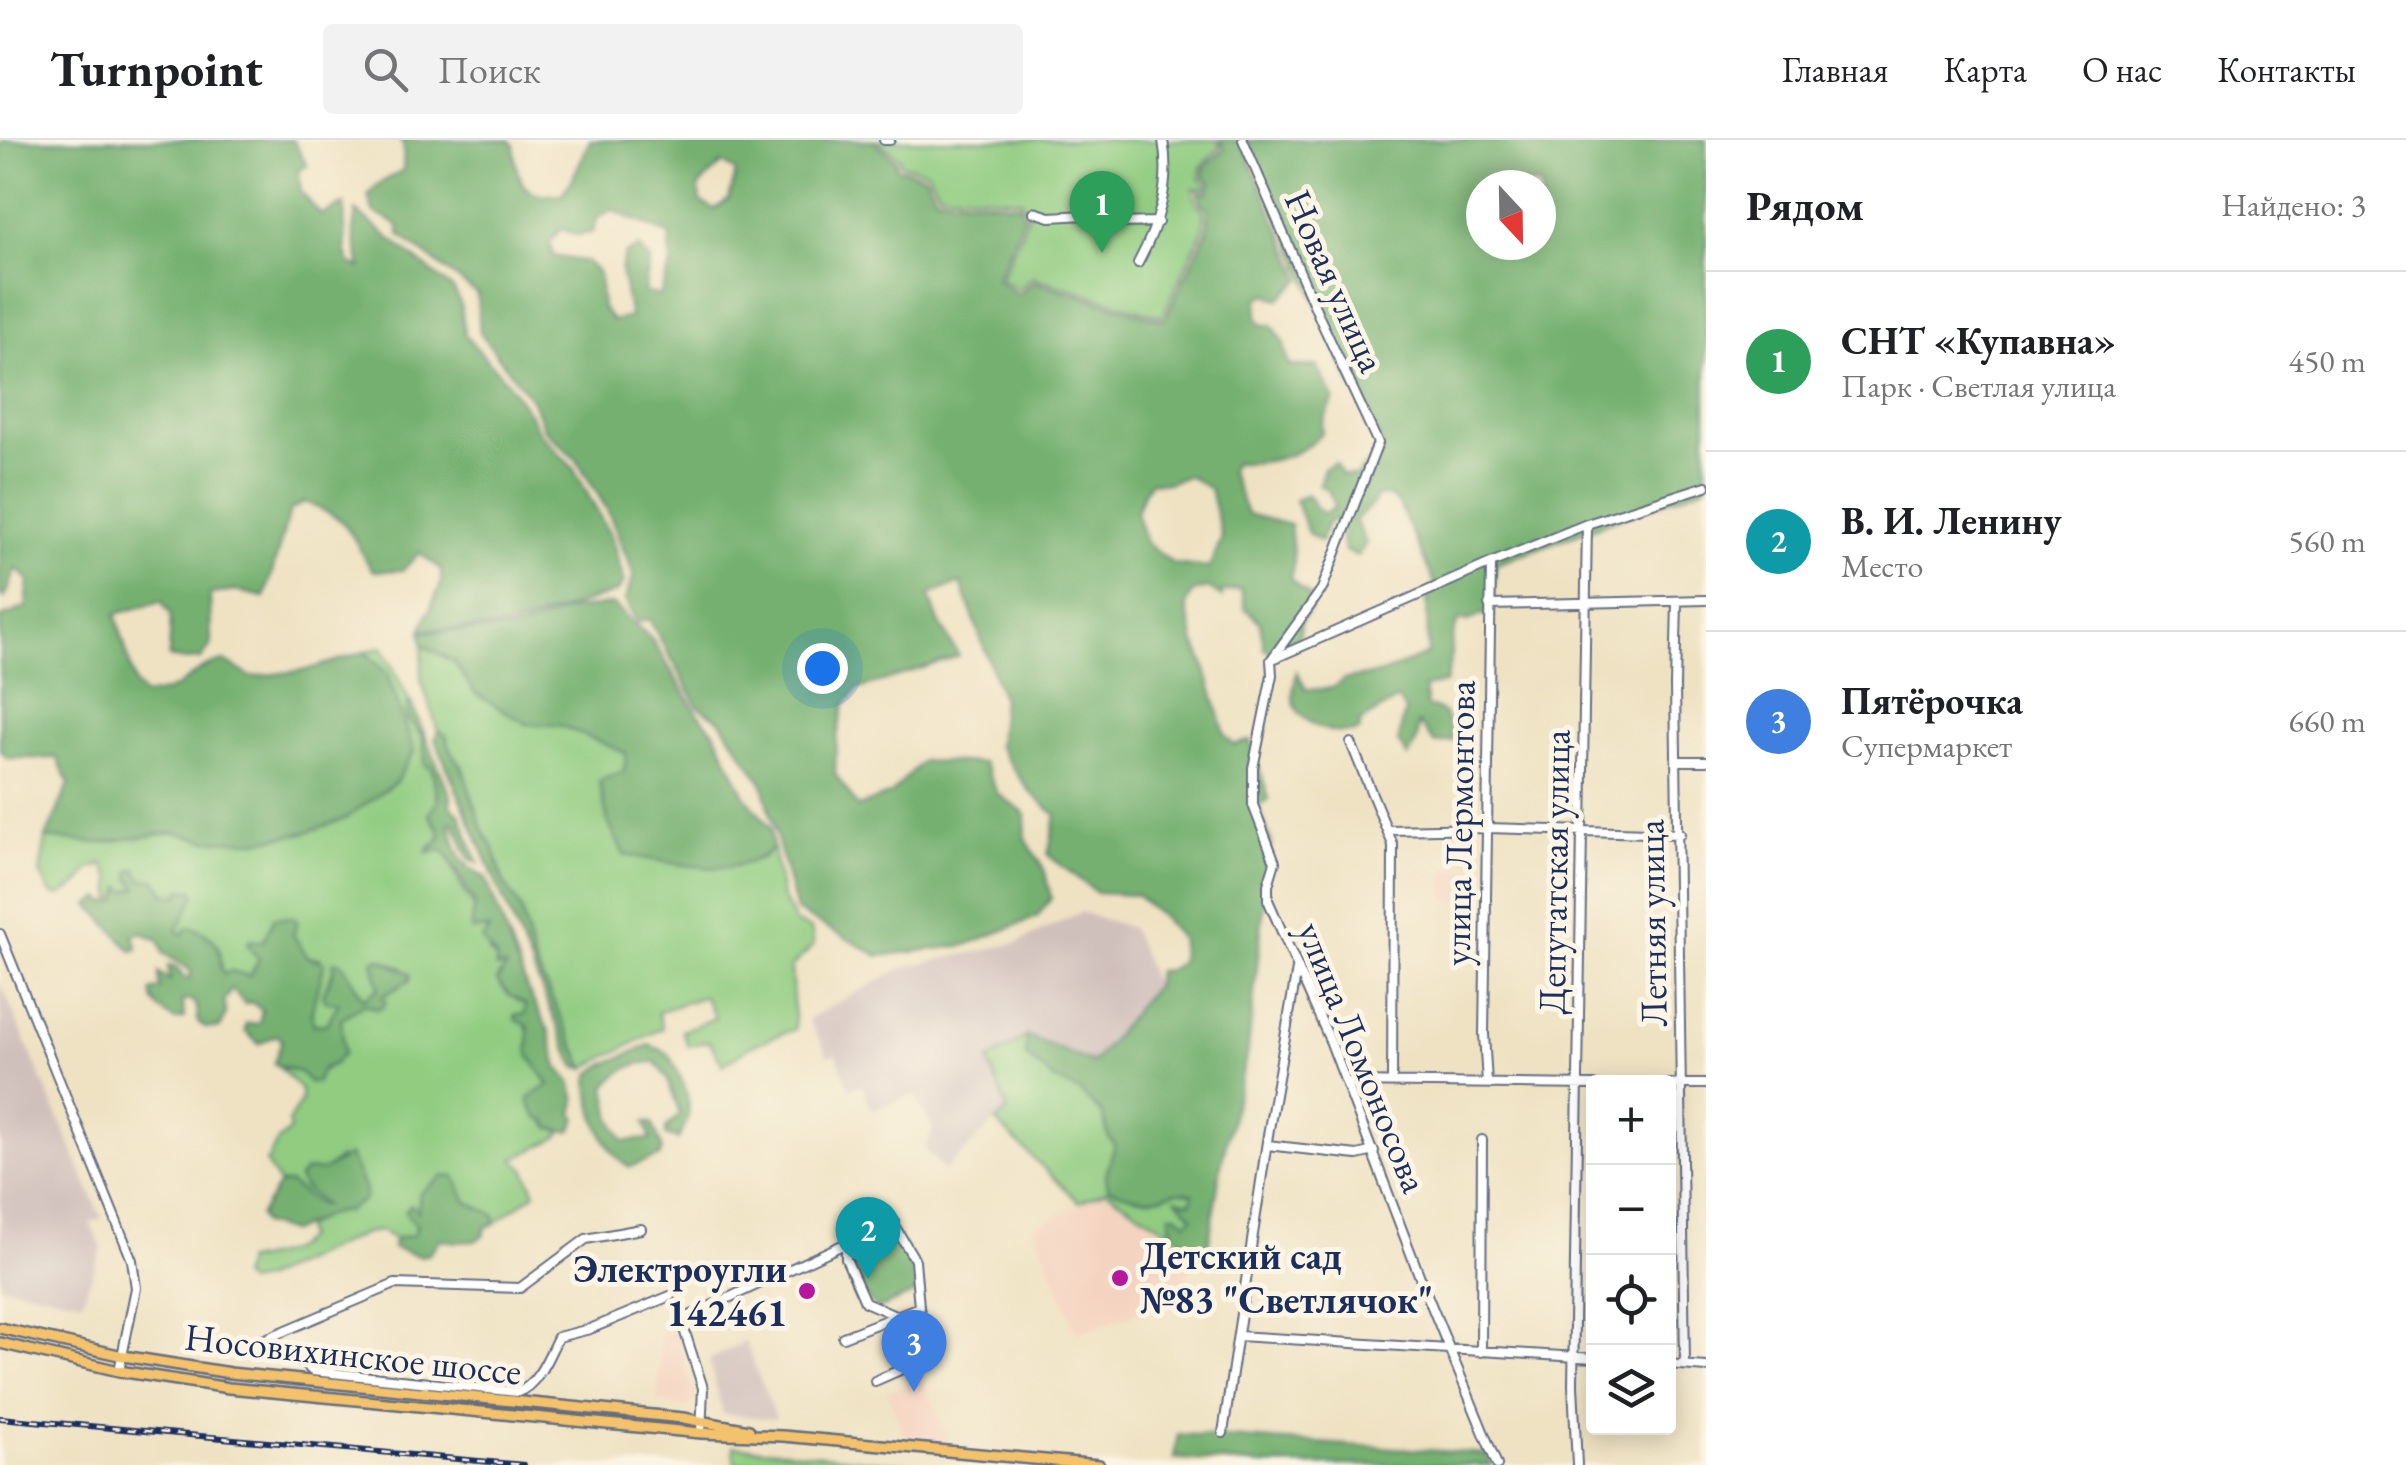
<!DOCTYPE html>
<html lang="ru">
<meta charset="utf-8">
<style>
body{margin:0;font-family:"EB Garamond",serif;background:#f2f2f2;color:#202124}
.controls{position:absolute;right:30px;bottom:30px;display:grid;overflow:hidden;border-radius:10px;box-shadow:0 5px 25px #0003}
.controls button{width:90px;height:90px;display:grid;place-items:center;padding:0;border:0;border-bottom:2px solid #e0e0e0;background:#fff;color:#202124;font:50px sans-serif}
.compass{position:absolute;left:1466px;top:30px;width:90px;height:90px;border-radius:50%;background:#fff;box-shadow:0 5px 25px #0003;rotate:158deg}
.you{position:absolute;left:822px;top:528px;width:35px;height:35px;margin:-25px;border:8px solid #fff;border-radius:50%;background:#1a73e8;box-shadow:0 0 0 15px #1a73e833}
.badge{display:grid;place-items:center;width:65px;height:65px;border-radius:50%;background:#0b8043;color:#fff;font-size:32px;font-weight:700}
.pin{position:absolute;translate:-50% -82px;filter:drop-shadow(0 2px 5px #0008)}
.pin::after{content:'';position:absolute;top:52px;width:35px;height:30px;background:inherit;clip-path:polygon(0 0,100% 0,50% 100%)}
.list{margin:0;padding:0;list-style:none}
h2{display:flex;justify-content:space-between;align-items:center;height:130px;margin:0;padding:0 40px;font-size:42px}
h2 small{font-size:32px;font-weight:400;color:#757577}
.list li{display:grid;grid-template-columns:65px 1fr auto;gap:30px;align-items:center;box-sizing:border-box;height:180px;padding:0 40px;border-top:2px solid #e0e0e0}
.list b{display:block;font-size:38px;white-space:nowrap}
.list p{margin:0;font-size:32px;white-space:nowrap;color:#757577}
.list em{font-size:32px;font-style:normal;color:#757577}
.icon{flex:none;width:55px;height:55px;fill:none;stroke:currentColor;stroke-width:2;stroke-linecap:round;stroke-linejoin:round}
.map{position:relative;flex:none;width:1706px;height:1325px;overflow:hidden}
header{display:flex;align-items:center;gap:60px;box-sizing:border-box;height:140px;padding:0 50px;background:#fff;border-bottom:2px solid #e0e0e0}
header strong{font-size:48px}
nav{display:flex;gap:55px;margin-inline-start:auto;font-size:35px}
.search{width:700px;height:90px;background:#f2f2f2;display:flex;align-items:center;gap:25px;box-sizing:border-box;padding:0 35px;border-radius:10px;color:#757577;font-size:38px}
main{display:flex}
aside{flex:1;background:#fff}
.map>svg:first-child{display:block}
</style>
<header>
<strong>Turnpoint</strong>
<div class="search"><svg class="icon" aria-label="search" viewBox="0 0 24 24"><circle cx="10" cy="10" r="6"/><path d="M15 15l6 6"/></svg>Поиск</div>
<nav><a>Главная</a><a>Карта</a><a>О нас</a><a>Контакты</a></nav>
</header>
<main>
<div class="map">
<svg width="1706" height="1325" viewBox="0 0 1706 1325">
<rect width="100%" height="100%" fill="#fcf5e5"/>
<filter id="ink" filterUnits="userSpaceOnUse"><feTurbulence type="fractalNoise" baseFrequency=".01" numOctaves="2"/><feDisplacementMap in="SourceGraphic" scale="20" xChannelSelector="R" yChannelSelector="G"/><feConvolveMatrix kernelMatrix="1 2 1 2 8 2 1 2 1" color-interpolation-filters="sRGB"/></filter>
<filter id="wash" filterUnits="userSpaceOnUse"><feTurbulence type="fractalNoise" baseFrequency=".0048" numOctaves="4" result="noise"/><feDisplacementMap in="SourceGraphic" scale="40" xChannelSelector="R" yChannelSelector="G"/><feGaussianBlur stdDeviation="2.25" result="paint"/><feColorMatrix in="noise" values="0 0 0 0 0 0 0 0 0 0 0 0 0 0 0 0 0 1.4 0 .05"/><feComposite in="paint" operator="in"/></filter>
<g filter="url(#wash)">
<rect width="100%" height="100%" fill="#efe2c3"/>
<path fill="#f4d3c0" d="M1449,729L1484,730V760H1445V733H1449Z
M1105,1053L1200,1115L1172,1160L1077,1194L1034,1087Z
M675,1188L694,1257L690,1267L657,1262L661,1193Z
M922,1237L949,1302L905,1297L887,1252Z"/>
<path fill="#d0c0bc" d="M1081,772L1131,788L1155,845L1092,923L1027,897L1008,970L945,1030L925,1010L933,989L914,955L872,970L862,945L849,949L836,913L828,916L808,879L901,828L1017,803Z
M0,842L102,1079L90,1082L102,1109L82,1161L0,1145Z
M745,1201L776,1279L723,1274L709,1220Z"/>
<path fill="#91cc81" stroke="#567e70" stroke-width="2.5" d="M876,0H1218L1220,8L1201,27L1199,39L1207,44L1206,48L1194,49L1196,63L1204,70V88L1162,177L1033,137L1019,149L1000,139L1029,75L1021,60L939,52L928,32L900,24V18Z
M423,505L454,522L476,554L527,583L560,585L627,613L624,631L761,719L773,708L782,757L796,783L811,789L814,805L791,827L795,889L750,906L723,925L709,901L688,906L682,891L715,878L704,856L658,872L662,888L585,928L534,821L521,770L503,741L493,706L484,694L462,627L451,612L446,595L438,591L421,539Z
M381,507C389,515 403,551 412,565L408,564L416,590L423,596L426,624L432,630L438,664L429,675L440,690V699L429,708V712L443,710C453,721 454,733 461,746C470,762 477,769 485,788L489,789V813L506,827V831L498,836L509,855L526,865L525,883L549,946L530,958L549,987L562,991L557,998L514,1019L526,1030L535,1053L494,1084V1075L467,1062L455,1037L418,1072L414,1095L394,1099L381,1091L365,1093L262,1140L247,1143L241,1137L245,1121C266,1117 291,1115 306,1098L304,1087L329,1074L349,1070L340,1018L324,1030L305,1031L299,1038L303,1047L326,1065H318L289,1043L279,1044L266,1023L278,1001L290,990L288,982L301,961V950L280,928L300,932L309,942L344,913L341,879L364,864L377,869L380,858L410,840L403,828L378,818L373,822L380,840L379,848L364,859L351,837L334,829L323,855L340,863L326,884L320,887L314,885C308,870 319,836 320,818L307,817L293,795L297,782L263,802L256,814L259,819L250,836L231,831L225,834L221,830C222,803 217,806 198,790L183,795L177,791V785L195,756L166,754L155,739L127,751L113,763L111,739L104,725L89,729L80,743L60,756L51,754L40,733L46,698L99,703L175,692L205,700L304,693L345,678L396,642L387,533L365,512Z
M1027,896L1026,916L1054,939L1080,952L1104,975L1109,998L1115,1004L1106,1035L1139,1058L1162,1057L1176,1050L1194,1053L1192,1062L1179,1060L1193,1076L1186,1083L1170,1075L1173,1094L1106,1051L1079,1062L996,982L1008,970L988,921Z
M733,1306L918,1325L735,1324Z"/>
<path fill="#74b06f" stroke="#487066" stroke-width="2.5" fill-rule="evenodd" d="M4,0H293L307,26L298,30L301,52L321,75L344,64L346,113L350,124L361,128L353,90L356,71L454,150L461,165L465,195L509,244L531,276L538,291L574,329L612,399L624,442L617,452L510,487L421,490L441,444V429L419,413L403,430L374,431C360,416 356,395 342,382C333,373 316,368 305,362L290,370L265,457L236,451L210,454L211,505L201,519L183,520L169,517L171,475L161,461L116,474L135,544L144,555C188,553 186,528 225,521L251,537L306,530L365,512L387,533L414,611L396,642L345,679L304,693L256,701L205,700L175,692L99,703L46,698L69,644L57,618H8L0,611V478L26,467L29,440L17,429C10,438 11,449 4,458L0,454V2Z
M400,0H509L514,5C517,40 520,60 562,54L572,40L590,0H872L896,20V27L926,36L936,56L1019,64L1025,75L996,140L1019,154L1034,141L1164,181L1208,89V68L1200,61L1199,52H1208L1211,43L1203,37L1204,28L1224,10L1221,0H1241L1302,139L1279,159L1266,154L1258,159L1257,179L1263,185H1272L1283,201L1289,226H1317L1334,259L1322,284V293C1300,318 1266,324 1234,323L1230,331L1247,374L1290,385L1294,422L1290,439L1311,457L1312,466L1301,482L1299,501L1272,513L1264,509L1260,482L1245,468L1241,449L1222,452V457L1208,448L1193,452L1186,465L1195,503L1205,526L1225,595L1234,605L1250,600L1269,659L1258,666L1271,701L1248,908L1221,1025L1207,1114L1173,1094L1170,1074H1177L1187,1082L1193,1076L1177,1059L1191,1062L1193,1053C1170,1049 1171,1057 1151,1058C1136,1059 1122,1053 1108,1048L1106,1036L1115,1004L1109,998L1103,975L1080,952L1054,939L1026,916L1027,896L1093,923L1155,845L1157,831L1168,830L1180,823L1181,800L1163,778L1136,755L1097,753L1048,715L1056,675L1030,652L998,607L1002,558L961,443L929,455L939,482L959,516L858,549L844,566L837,597L835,634L858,667L891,654L922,621L983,623L998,654L1025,674L1026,699L1045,732L1051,758L1037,777L966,805L879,816L796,771L763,644L721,581L698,566L649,479L637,482L625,460L634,435L607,369L576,319L544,289L533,261L480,193L477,154L400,95L398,85L373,72L368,56L377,45L403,30L404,8ZM723,23L736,32L729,59L715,69L700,62L699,46ZM612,70L670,95L671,125L660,156L644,152L650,120L639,107L625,114L621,130L630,177L613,181L602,168L599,134L587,122L553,116L550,101L561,89L577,95L593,92L598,77ZM1188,336L1210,349L1222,398L1209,428L1173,424L1146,403L1136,373L1143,353L1151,342L1167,343Z
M1248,0H1706V346L1496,424L1492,471L1468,481L1459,480C1449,498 1453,522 1445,543L1424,547L1427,567C1447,567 1448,583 1453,601L1435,603L1418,583L1417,600L1408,617L1398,602L1405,571L1398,559L1360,582L1359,591C1336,598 1295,584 1293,557C1292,550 1296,540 1297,532L1306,549C1321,549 1333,552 1343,540L1383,533L1428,514L1427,453L1435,444L1399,364L1388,356H1375L1374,363L1355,380L1366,403L1358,416L1345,411L1337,379L1327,383L1321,402L1308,393L1295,360L1308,355L1315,367L1324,374L1335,367L1328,350L1319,345L1324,329L1335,323L1342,335L1356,336L1381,309L1380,299L1348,237ZM1481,45H1541V105H1481Z
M612,464L651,498L697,572L716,594L745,656L770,687L773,708C736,743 670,721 624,715L608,682L599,641L624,631L626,613L560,585L527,584L476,554L454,522L423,505L421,492L513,490L569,470Z
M408,564L412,565L451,657L450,665L460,675L478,723L469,718L454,683H450C455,706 459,728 485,737L487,741L527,849L549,891L558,927L571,942L576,961L573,974L577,978L571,991H562L549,987L548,982L538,978L529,963V958L549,945L529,915L528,886L516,880L515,875H524L526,865L509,855L497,841L506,827L496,828V818L482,800L489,789L471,790L475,763C462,746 457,725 443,710L428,712L440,699V690L429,675L438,659L433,630L425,624L423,596L407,578Z
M438,591L446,595L451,612L462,627L484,694L493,706L503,741L521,770L534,821L585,928L576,927L572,920L435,599Z
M136,729L142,740L155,739L166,754L178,756L181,750H194L195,756L177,791L183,795L186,789L192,787C215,797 222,805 221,829L225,834L231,831L250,836L259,819L247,805L250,800L263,802L274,778L293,777L297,782L293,795L307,817L325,822L311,873L314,885L326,884L339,863L326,861L323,855L334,829L333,822H340C351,832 354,850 364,859L379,848L373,821L378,818L410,833V840L381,857L386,861L383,867L377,869L364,864L341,879L344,913L334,924L322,929L317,942H309L300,932L274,924L282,900L277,895L259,904L245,891L246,884L259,883L262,870L251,862L245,864L232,849L224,861L226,874L220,888H206L198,882L197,867L191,860L182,861L185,878L175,880C163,873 152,866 151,851L160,848L159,833L170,840L168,826L175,827L184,837L190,838L191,831L163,813L159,800L140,792L134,796L138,809L132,811L90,765L101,758L106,763L118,760L122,747L127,751L138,748L130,738V731Z
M649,905L668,913C684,946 700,964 678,999L666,995V988L680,974L667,938L656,922C636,921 617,932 606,947L612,979L624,1001L651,999L645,982L652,983L662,1008L660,1016L630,1027C606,1017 585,961 590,935L601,926Z
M349,1015L365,1049V1059L348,1070L329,1074L291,1092L263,1084L259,1076L279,1044L289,1043L318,1064L324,1065L303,1047L299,1038L305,1031L324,1030Z
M444,1036L455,1037L467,1062L495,1075L494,1084L486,1087L483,1096L475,1101L457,1102L440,1099L429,1114L419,1116L393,1108L394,1099L414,1095L417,1086L405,1072L411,1065L418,1071L420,1053Z
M889,1086L907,1111L917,1152L878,1169C857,1152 851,1130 849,1104Z
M1178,1294L1486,1314L1492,1325H1266L1174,1318Z"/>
</g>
<g filter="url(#ink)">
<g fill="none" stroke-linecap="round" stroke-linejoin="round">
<g stroke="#656e81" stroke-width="12">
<path id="minor" d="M884,0H890
M1243,0L1321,181L1378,303L1322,449L1271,520
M1034,72L1050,77L1086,75L1117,83L1158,82
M1138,123C1159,84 1171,45 1163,0
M1677,461L1675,546L1685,1225
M1489,465L1706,460
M1275,518L1491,423L1587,384
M1271,520L1272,535L1253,628V665L1275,722L1268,745V760L1331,903L1421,1140L1497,1325
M1351,603L1393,705L1392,942
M1678,621H1706
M1388,690L1488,688L1680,694
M0,794L132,1120L136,1148L119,1231
M1346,942L1594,945
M1487,943L1484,894L1491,423
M1668,944H1706
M1267,1005L1357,1015L1374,1011
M892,1082L915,1120L919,1167
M846,1103V1119L865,1162L923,1187
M1238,1196L1594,1218
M843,1197L919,1167L923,1190L934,1215L875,1241
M249,1206L395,1144L520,1148L586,1099L641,1089
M1481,1212L1482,1000
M302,1221L312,1231L518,1252C538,1245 549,1215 558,1197L590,1189L670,1156
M1668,1224L1706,1227
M701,1293L703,1248L681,1180L894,1081
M1223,1293L1268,995L1297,829
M1577,1325L1573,1245L1587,384L1706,346"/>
</g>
<g stroke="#656e81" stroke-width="14">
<path id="major" d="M0,1188L123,1216L230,1233L683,1278L749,1290
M0,1203L119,1231L229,1248L701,1293L783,1296L1099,1325"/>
</g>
<use href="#minor" stroke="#fff" stroke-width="8"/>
<use href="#major" stroke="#f4c26a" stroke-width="9"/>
<g stroke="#1b2f5e" stroke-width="6">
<path id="rail" d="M0,1278L524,1325"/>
</g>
<use href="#rail" stroke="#fcf5e5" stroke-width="2.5" stroke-dasharray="8" stroke-linecap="butt"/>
</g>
</g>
<g fill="#b5179e" stroke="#fcf5e5" stroke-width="4">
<circle cx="1120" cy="1138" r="10"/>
<circle cx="807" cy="1151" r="10"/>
</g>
<g text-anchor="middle" stroke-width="10" stroke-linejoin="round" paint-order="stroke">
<g font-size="38" fill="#1b2f5e" stroke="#fcf5e5">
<text transform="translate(1335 141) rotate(66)" y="13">Новая улица</text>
<text transform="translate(1459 683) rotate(-89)" y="13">улица Лермонтова</text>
<text transform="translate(1554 732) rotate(-89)" y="13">Депутатская улица</text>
<text transform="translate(1652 783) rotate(-91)" y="13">Летняя улица</text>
<text transform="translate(1363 917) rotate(68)" y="13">улица Ломоносова</text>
<text transform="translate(353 1214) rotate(6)" y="13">Носовихинское шоссе</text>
</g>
<g font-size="38" font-weight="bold" fill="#1b2f5e" stroke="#fcf5e5" text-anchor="start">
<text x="1140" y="1129">Детский сад<tspan x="1140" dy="44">№83 "Светлячок"</tspan></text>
<text x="787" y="1142" text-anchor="end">Электроугли<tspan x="787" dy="44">142461</tspan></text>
</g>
</g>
</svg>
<div class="controls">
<button>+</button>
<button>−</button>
<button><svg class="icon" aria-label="locate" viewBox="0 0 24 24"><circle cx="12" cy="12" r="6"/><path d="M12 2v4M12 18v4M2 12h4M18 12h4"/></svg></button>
<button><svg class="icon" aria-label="layers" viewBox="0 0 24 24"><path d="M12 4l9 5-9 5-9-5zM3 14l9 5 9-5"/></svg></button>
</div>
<svg class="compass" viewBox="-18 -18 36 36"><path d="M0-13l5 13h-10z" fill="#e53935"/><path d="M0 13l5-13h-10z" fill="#757577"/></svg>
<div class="you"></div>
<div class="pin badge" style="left:1102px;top:113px;background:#2e9e5b">1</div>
<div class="pin badge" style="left:868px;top:1139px;background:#0f9aa8">2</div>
<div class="pin badge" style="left:914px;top:1252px;background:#3f7fe0">3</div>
</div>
<aside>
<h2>Рядом<small>Найдено: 3</small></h2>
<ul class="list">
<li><span class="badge" style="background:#2e9e5b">1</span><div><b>СНТ «Купавна»</b><p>Парк · Светлая улица</p></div><em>450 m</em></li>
<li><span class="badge" style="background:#0f9aa8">2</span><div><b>В. И. Ленину</b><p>Место</p></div><em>560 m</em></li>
<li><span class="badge" style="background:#3f7fe0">3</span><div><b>Пятёрочка</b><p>Супермаркет</p></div><em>660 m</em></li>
</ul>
</aside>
</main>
